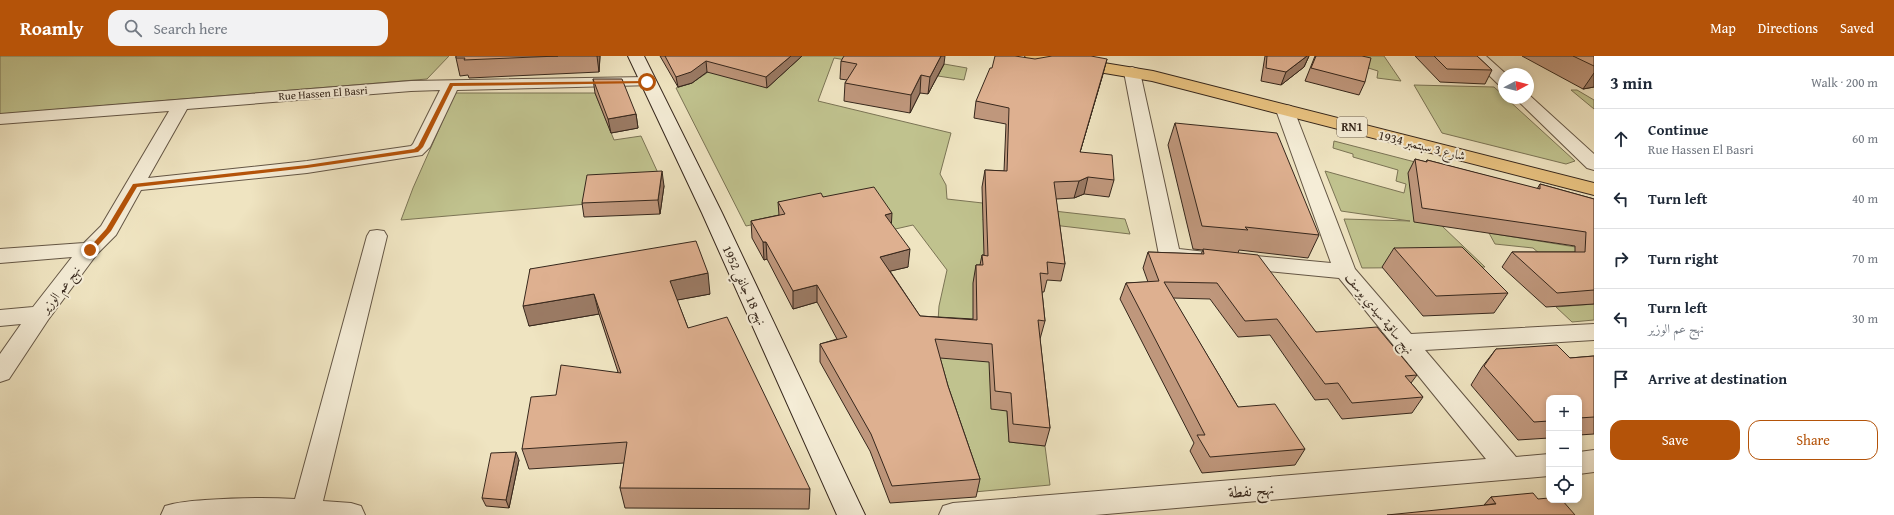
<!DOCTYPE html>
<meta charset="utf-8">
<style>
body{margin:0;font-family:"Gentium Book Plus",Amiri,serif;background:#f2f2f3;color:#1f2937}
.controls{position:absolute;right:12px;bottom:12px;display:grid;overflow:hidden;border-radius:8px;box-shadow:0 2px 6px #0003}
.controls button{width:36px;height:36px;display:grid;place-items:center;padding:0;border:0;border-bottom:1px solid #e0e1e3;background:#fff;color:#1f2937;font:20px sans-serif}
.compass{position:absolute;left:1498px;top:12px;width:36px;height:36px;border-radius:50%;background:#fff;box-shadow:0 2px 6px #0003;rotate:83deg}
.stop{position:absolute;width:12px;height:12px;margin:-9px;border:3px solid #b45309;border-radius:50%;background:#fff}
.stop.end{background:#b45309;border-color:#fff;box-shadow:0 1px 4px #0008}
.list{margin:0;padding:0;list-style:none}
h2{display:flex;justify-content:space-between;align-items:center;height:52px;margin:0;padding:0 16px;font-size:17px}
h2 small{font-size:13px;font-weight:400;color:#747a83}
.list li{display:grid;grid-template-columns:26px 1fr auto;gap:12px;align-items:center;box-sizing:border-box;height:60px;padding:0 16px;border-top:1px solid #e0e1e3}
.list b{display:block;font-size:15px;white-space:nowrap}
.list p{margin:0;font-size:13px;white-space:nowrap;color:#747a83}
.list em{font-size:13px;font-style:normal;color:#747a83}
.actions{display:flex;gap:8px;padding:12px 16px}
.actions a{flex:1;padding:9px 0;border:1px solid #b45309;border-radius:12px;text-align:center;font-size:14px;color:#b45309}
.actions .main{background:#b45309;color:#fff}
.icon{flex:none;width:22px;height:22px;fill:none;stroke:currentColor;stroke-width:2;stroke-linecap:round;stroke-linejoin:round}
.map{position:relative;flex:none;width:1594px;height:459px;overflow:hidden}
header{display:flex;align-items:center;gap:24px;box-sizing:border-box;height:56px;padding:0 20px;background:#b45309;color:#fff}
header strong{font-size:19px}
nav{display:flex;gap:22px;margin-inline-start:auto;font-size:14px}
.search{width:280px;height:36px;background:#f2f2f3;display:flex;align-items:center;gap:10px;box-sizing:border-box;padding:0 14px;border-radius:12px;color:#747a83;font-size:15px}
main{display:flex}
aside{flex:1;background:#fff}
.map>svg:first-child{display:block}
</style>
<header>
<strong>Roamly</strong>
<div class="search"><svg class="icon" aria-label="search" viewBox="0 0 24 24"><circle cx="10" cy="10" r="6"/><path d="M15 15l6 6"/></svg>Search here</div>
<nav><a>Map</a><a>Directions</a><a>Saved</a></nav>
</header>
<main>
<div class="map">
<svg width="1594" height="459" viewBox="0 0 1594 459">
<rect width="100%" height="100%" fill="#efe4c1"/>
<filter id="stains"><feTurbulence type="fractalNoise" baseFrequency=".005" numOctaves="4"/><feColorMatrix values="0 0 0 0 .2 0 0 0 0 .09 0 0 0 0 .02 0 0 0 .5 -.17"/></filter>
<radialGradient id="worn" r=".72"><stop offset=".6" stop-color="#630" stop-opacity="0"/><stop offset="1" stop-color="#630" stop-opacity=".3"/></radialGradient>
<path fill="#c0c28e" stroke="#7b7455" d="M0,0H449L427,23L0,58Z
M732,0H869L864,7L834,2L818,45L951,77L940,118L946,129L947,143L1125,163L1130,178L1053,169L983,163L1034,282L1007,355L1009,386L1045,390L1050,429L974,436L936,294L939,250L947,214L913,169L891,174L799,159L746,170L676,32L692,27Z
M1330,0H1384L1401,25L1377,22L1378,15Z
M944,8L967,12L964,24L938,20Z
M1414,29L1494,31L1504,40V42H1506L1575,105L1566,108L1442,77Z
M1571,34H1577L1594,44V53Z
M455,37H595L614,84L641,80L664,130L590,133L587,148L401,164L413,132Z
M1334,85L1419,107L1442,170L1485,211L1362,212L1344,163L1410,165L1341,155L1325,115L1404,137L1406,128L1396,125L1398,114L1353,101V98L1333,92Z
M1489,177L1594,194L1554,210L1533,192L1495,188Z
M1594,248V264L1572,266L1556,251Z"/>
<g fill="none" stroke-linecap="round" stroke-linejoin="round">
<g stroke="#645645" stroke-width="2">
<path id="minor" d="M1469,0H1486L1506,18H1504V30L1498,28Z
M1132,11L1138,13L1140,16L1179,193L1206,196L1209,201L1206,206C1192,209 1176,207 1163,204L1159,199L1124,16L1126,13Z
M647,21L653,23L655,26L653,29L457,34L430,91L422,99L307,117L141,134L116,179L97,198L48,264L9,323L0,326V298L21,268L0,270V254L33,251L72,201L0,207V193L84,187L101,170L169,55L0,68V58L411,25ZM440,34L413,88L411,90L307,105L148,122L187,53L411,35Z
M1528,38L1594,98V114L1587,112L1515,42H1528Z
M1285,49L1291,50L1294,54L1355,213L1411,278L1594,268V284L1425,294L1516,401L1549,398V420L1095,459H939L943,450L953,447L1486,403L1339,222L1235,212L1227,210L1224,205L1227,200L1235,198L1331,207L1276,54L1279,50Z
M377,174L384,175L387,180L323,445L351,447L361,450L365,459H161L165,450C178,446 191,445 205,444C235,442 265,441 295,443L367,180L370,175Z
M1594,394V416L1579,418V396Z"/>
</g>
<g stroke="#36271c" stroke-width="2">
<path id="secondary" d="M628,0H644L722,157L865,459H837L702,157Z"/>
</g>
<g stroke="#36271c" stroke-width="2">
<path id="primary" d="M1025,0H1061L1153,15L1594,127V139L1152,25L1033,5L1027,3Z"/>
</g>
<use href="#minor" fill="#f5edd7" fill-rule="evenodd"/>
<use href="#secondary" fill="#f5edd7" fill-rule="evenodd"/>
<use href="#primary" fill="#e8c280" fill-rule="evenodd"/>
</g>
<path fill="#bf977c" stroke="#36271c" d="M456,0H600L599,16L469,22L468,19L460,20L456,2Z
M660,0H802L767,32L707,16L692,27L678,31Z
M1265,0H1309L1304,11L1281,29L1261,25Z
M1315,0L1365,26L1359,39L1305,25Z
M1415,0H1477L1492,14L1485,28L1440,26Z
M1522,0H1594V31L1583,33Z
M841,5L944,8L928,38L920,37L910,57L844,45L845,27L847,24L840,23Z
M1103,18L1080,96L1114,124L1109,141L1084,138L1074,142L1056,143L1065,208L1061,225L1047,224L1044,236H1042L1045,265L1040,283L1050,372L1045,390L1009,386L1007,355L991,353L989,306L940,302L948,330L980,423L976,441L890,447L870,395L820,306V288L837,283L817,246L793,253L767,203L764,204L752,182L751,165L779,159L778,146L823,141L891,168L908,211L890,215L920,260L973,263V227L976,209H980L982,199H984L982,131L985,114L1004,115L1006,68L974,62L976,45Z
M593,23L636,58L638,72L611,77L595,37Z
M1175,67L1319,179L1308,202L1239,194L1238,197L1316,276L1417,319L1411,327L1423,341L1412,357L1342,363L1328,343L1315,344L1270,279L1238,281L1210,243L1173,242L1238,351L1305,393L1295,409L1202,417L1190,395L1194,387L1120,243L1126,227L1148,226L1143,212L1148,196L1201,198L1203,194L1193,193L1168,89Z
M1415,103L1426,106L1427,104L1537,133L1540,128L1594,143V248L1546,251L1502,211L1512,196H1575V190L1414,166L1408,117Z
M664,130L660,158L584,161L582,147Z
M1394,192L1508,237L1494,257L1423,260L1382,211Z
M530,213L710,238L677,244L688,272L810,433L809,453L625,452L620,432L624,407L529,413L522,393L556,339L618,316L599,258L529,270Z
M1496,293L1570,302L1594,300V378L1579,379V342H1549V382L1518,384L1471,329L1482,311Z
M519,404L509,452L486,450L482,442Z
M1491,441L1538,443L1484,449Z"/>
<path fill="#9b7b65" stroke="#36271c" d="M597,0H600L599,16Z
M791,0H802L767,32L766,21Z
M941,0H945L944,8L928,38L930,21Z
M1307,0H1309L1304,11L1281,29L1286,16Z
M1107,3L1103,18L1075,113L1080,96Z
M706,5L707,16L692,27L678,31L676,21Z
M1594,17V31L1583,33Z
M921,19L920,37L910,57L911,39Z
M636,58L638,72L611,77L608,63Z
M662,115L664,130L660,158L658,144Z
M1088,121L1084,138L1074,142L1079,125Z
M892,157L891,174L885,159Z
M763,186H766L767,203L764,204Z
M910,193L908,211L878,218L880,201Z
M708,217L710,238L672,245L670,225Z
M817,229V246L793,253V235Z
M594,238L599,258L529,270L523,250Z
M516,396L519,404L509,452L506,444Z"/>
<path fill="#deb090" stroke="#36271c" d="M456,0H558L464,4L465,2H456Z
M665,0H791L766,21L706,5L691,16L676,21Z
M844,0H941L930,21L921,19L911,39L845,27L857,8L841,5Z
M995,0H1015L1035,3L1052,0H1091L1107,3L1080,96L1112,99L1114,124L1088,121L1079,125L1054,126L1065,208L1047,206L1048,218L1040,217L1045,265L1038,264L1050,372L1013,368L1011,337L995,335L992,288L935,283L948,330L980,423L892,430L871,378L820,288L847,281L817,229L793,235L766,186H763L751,165L785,158L778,146L821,137L823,141L874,131L892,157L885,159L910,193L880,201L920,260L977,264L976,209H983L982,199L988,200L985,114L1007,115L1009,52L976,45L990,12H992Z
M1267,0H1307L1286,16L1266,12Z
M1316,0H1362L1371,2L1365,26L1311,12Z
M1434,0H1477L1492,14L1447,13Z
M1573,0H1594V10Z
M593,23H622L636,58L608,63Z
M1175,67L1277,77L1319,179L1245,171L1248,174L1202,170Z
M1415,103L1427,106V104L1540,133V128L1594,143V234L1557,237L1512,196H1585L1586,176L1422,152Z
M662,115L658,144L582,147L587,119Z
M696,185L708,217L670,225L688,272L727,261L810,433L620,432L627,386L522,393L531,341L556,339L561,309L621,317L594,238L523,250L530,213Z
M1462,191L1508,237L1436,240L1394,192Z
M1203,193L1258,199L1316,276L1377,271L1417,319L1405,320L1423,341L1352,347L1338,327L1325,328L1277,263L1245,265L1217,227L1164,226L1238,351L1275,348L1305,393L1210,401L1197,379H1205L1126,227L1159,225L1148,196L1204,198Z
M1557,289L1570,302L1594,300V361L1579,362V342H1549V365L1534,366L1484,310L1496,293Z
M516,396L506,444L482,442L491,397Z
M1533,437L1538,443L1549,442V444H1562L1575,459H1387L1496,448L1491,441Z"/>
<path fill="#b45309" d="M647,25L649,27L453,30L423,91L418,96L307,112L137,131L111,175L93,195L87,194L106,173L133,128L307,109L414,93L418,90L450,27Z"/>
<g text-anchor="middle" stroke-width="4" stroke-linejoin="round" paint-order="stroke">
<g font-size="11" fill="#36271c" stroke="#f5edd7">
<text transform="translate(323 37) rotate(-4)" y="4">Rue Hassen El Basri</text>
</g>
<rect fill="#f5edd7" stroke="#6f6254" stroke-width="1" x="1337" y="61" width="30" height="20" rx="3"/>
<g font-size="12" font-weight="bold" fill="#36271c">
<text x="1352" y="75">RN1</text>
</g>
<g font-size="13" fill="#36271c" stroke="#f5edd7">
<text transform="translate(1422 89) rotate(14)" y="5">شارع 3 سبتمبر 1934</text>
<text transform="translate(745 229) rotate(65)" y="5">نهج 18 جانفي 1952</text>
<text transform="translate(60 233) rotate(-52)" y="5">نهج عم الوزير</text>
<text transform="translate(1380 257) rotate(51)" y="5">نهج ساقية سيدي يوسف</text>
</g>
<g font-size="16" fill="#36271c" stroke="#f5edd7">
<text transform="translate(1251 434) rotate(-5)" y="6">نهج نفطة</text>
</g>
</g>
<rect width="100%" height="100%" filter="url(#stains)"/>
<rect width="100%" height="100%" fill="url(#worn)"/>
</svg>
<div class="controls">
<button>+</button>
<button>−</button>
<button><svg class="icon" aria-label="locate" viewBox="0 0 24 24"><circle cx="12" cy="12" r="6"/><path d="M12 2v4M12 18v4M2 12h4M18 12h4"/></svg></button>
</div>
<svg class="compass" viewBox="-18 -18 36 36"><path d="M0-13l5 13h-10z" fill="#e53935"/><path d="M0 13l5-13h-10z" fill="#747a83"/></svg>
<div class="stop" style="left:647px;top:26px"></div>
<div class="stop end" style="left:90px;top:194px"></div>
</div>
<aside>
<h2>3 min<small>Walk · 200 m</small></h2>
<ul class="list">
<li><svg class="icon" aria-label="ahead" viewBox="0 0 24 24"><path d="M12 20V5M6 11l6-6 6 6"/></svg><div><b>Continue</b><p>Rue Hassen El Basri</p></div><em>60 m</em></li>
<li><svg class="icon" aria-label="left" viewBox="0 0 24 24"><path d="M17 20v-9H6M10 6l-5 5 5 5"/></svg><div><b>Turn left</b></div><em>40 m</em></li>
<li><svg class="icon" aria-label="right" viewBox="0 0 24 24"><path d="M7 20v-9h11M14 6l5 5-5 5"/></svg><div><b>Turn right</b></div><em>70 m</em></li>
<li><svg class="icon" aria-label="left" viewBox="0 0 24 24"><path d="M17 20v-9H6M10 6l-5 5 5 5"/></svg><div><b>Turn left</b><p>نهج عم الوزير</p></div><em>30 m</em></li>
<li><svg class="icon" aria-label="arrive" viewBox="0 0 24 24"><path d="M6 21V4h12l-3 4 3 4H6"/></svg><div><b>Arrive at destination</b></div></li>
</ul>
<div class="actions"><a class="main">Save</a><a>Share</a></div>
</aside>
</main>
